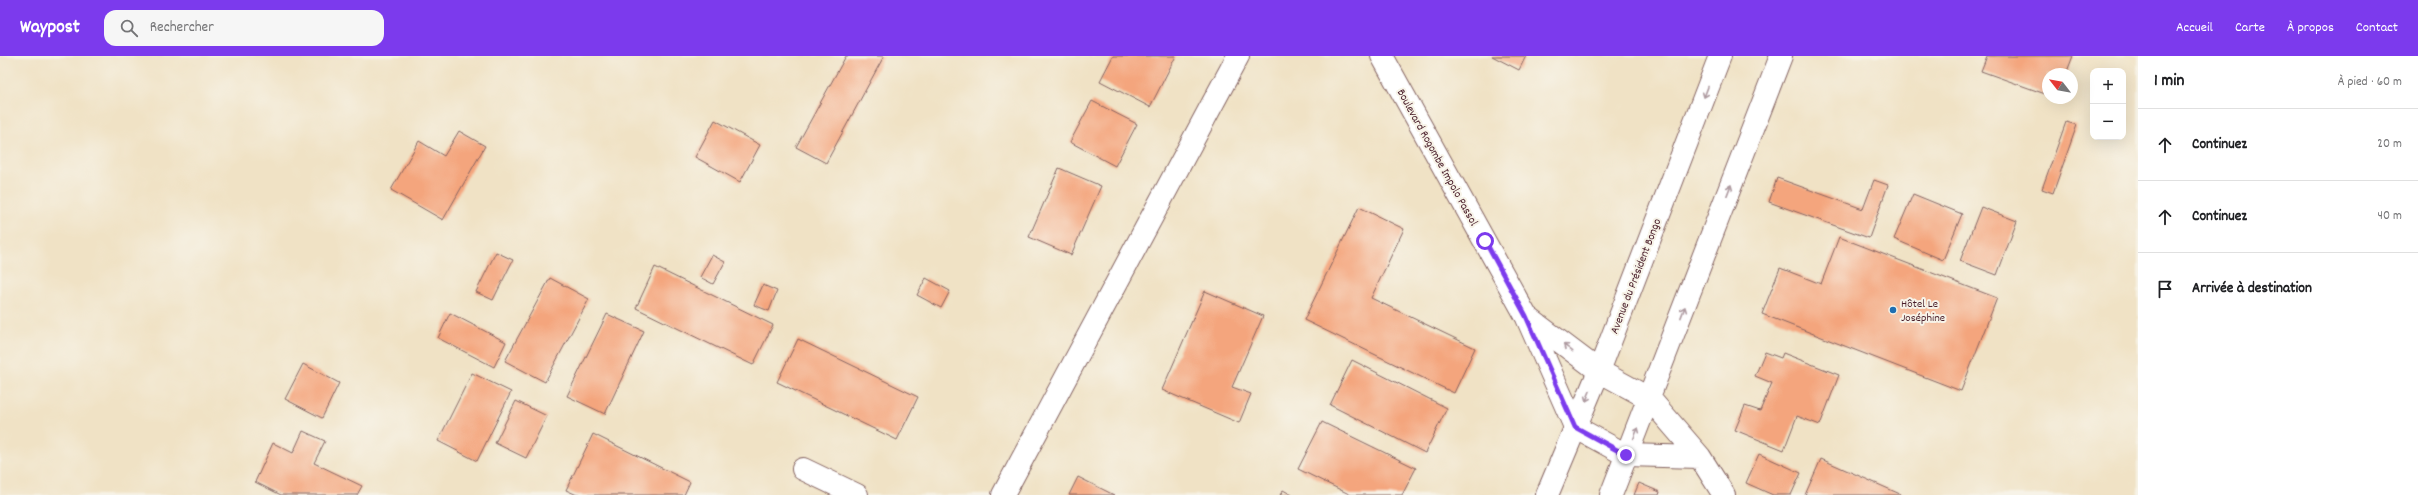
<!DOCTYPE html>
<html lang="fr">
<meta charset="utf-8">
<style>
body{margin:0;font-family:Dekko,sans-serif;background:#f6f6f6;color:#202124}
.controls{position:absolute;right:12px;top:12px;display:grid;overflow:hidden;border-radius:8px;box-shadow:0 4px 16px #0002}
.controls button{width:36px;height:36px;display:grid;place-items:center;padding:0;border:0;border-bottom:1px solid #e0e0e0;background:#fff;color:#202124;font:20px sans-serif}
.compass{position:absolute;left:2042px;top:12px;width:36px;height:36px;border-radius:50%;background:#fff;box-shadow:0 4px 16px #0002;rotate:301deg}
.stop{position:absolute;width:12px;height:12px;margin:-9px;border:3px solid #7c3aed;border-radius:50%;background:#fff}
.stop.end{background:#7c3aed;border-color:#fff;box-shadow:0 1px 4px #0008}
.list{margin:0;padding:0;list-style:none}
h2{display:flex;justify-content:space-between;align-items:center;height:52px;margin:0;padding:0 16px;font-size:17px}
h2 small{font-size:13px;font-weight:400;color:#757577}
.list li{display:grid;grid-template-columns:26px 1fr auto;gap:12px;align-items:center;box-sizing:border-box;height:72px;padding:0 16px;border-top:1px solid #e0e0e0}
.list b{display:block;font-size:15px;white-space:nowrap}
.list em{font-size:13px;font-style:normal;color:#757577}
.icon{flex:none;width:22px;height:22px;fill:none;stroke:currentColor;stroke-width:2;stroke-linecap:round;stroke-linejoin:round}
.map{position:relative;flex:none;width:2138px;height:439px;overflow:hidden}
header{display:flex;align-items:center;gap:24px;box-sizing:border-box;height:56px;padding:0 20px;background:#7c3aed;color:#fff}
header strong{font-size:19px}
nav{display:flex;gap:22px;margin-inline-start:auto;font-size:14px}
.search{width:280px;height:36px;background:#f6f6f6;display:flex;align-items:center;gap:10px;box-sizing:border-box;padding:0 14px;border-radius:12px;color:#757577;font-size:15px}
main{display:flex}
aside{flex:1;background:#fff}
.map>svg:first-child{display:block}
</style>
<header>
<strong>Waypost</strong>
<div class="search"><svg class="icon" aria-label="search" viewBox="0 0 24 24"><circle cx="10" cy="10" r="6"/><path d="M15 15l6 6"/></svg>Rechercher</div>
<nav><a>Accueil</a><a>Carte</a><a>À propos</a><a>Contact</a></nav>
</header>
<main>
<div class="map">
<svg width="2138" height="439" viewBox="0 0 2138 439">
<rect width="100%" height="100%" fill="#f7f3e8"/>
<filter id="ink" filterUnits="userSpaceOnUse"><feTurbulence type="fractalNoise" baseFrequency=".025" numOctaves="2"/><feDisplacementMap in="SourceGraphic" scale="8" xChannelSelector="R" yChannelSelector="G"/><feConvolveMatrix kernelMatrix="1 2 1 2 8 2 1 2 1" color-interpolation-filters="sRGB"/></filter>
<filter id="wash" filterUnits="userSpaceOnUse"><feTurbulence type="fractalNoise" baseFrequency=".012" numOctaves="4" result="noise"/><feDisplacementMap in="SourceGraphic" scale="16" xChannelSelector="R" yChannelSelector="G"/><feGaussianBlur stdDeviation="0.9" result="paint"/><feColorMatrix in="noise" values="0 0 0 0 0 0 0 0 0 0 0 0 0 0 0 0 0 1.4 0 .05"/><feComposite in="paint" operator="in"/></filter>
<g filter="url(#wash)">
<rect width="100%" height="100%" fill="#f0e2c5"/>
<g id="blocks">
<path fill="#f4a57d" d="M846,0H884L826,107L796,91Z
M1113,0H1176L1150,51L1100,25Z
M1492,0H1526L1519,14Z
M1987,0H2073L2066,18H2048V39L1981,15Z
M1092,45L1137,68L1115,110L1070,86Z
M715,64L760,89L740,126L695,101Z
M2066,66L2077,69L2053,137L2042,133Z
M459,75L485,90L443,164L391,134L419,85L444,100Z
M1059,112L1101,130L1071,199L1029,181Z
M1777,122L1863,153L1874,124L1888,129L1869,182L1769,146Z
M1913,138L1962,158L1943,204L1894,183Z
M1359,151L1404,173L1371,242L1475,292L1454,337L1304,264Z
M1981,151L2017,165L1997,219L1960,205Z
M1839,181L1997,242L1961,335L1762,258L1780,212L1821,228Z
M496,196L513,204L493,244L476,236Z
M712,199L725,206L713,228L700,221Z
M655,211L773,269L753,309L636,252Z
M550,222L589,243L545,326L505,305Z
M926,222L950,235L941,252L917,239Z
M763,229L777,235L769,255L754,249Z
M1205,235L1263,260L1232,331L1251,338L1239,367L1162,334Z
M450,257L506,286L494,311L438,282Z
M607,258L644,275L605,358L567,340Z
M798,283L918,341L897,384L777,326Z
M1765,296L1781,302L1783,297L1839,319L1820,369L1797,360L1784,394L1735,374L1745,350L1760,355L1772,327L1755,320Z
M1352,304L1447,352L1425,397L1330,349Z
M303,308L339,327L322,362L285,343Z
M472,317L511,336L477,405L438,385Z
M516,345L547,360L526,402L495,387Z
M1322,366L1416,412L1402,439H1351L1298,413Z
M303,375L325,385L314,407L362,430L357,439H281L255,426L273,387L293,397Z
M593,378L690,426L684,439H577L566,434Z
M1759,398L1801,417L1791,439H1773L1746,427Z
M1821,403L1900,438V439H1805Z
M1078,421L1114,439H1069Z
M1639,427L1660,436L1659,439H1634Z
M1283,434L1292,439H1280Z"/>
</g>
</g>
<g filter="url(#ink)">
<use href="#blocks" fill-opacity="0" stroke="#846361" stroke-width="1"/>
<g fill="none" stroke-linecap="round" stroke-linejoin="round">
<g stroke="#846361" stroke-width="24">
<path id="minor" d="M1382,0L1526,260L1599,315L1650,343L1700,401L1724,439
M1527,262L1575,371L1626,399L1700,401
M803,413L857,439
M1003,439L1238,0
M1547,439L1599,315L1720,0
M1611,439L1781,0"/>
</g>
<use href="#minor" stroke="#fff" stroke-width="22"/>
</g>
<defs><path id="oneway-shaft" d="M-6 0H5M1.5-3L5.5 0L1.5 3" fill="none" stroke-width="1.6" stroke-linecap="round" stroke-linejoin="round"/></defs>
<g stroke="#ae9aa0">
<use href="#oneway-shaft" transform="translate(1706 36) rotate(111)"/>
<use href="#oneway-shaft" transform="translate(1729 134) rotate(-69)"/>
<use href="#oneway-shaft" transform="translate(1683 256) rotate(-69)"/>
<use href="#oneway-shaft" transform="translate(1568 292) rotate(-142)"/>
<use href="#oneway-shaft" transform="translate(1588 340) rotate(113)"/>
<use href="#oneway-shaft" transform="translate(1636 377) rotate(-67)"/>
</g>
</g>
<g fill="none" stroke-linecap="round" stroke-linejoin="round" filter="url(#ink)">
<path stroke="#7c3aed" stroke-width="5" d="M1485,185L1526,260L1575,371L1626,399"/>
</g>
<circle fill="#1f6fb2" stroke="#f7f3e8" stroke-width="1.5" cx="1893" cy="254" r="4"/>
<g text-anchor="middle" stroke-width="4" stroke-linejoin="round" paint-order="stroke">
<g font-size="12" fill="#4a1f2b" stroke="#f7f3e8">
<text transform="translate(1438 101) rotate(61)" y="4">Boulevard Rogombe Impolo Passol</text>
<text transform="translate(1635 220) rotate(-69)" y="4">Avenue du Président Bongo</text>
</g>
<g font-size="12" fill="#4a1f2b" stroke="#f7f3e8" text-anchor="start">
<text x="1901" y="251">Hôtel Le<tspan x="1901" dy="14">Joséphine</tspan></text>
</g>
</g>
</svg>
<div class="controls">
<button>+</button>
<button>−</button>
</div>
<svg class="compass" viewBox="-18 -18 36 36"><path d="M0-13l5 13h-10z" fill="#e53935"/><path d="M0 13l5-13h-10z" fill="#757577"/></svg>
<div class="stop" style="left:1485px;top:185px"></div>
<div class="stop end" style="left:1626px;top:399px"></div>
</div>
<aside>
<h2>1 min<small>À pied · 60 m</small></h2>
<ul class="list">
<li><svg class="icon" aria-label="ahead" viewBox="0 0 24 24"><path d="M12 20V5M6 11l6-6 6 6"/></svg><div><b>Continuez</b></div><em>20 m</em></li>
<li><svg class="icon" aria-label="ahead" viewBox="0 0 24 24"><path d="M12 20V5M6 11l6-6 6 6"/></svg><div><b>Continuez</b></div><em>40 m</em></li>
<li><svg class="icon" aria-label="arrive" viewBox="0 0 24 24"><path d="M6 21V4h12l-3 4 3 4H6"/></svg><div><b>Arrivée à destination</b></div></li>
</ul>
</aside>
</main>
